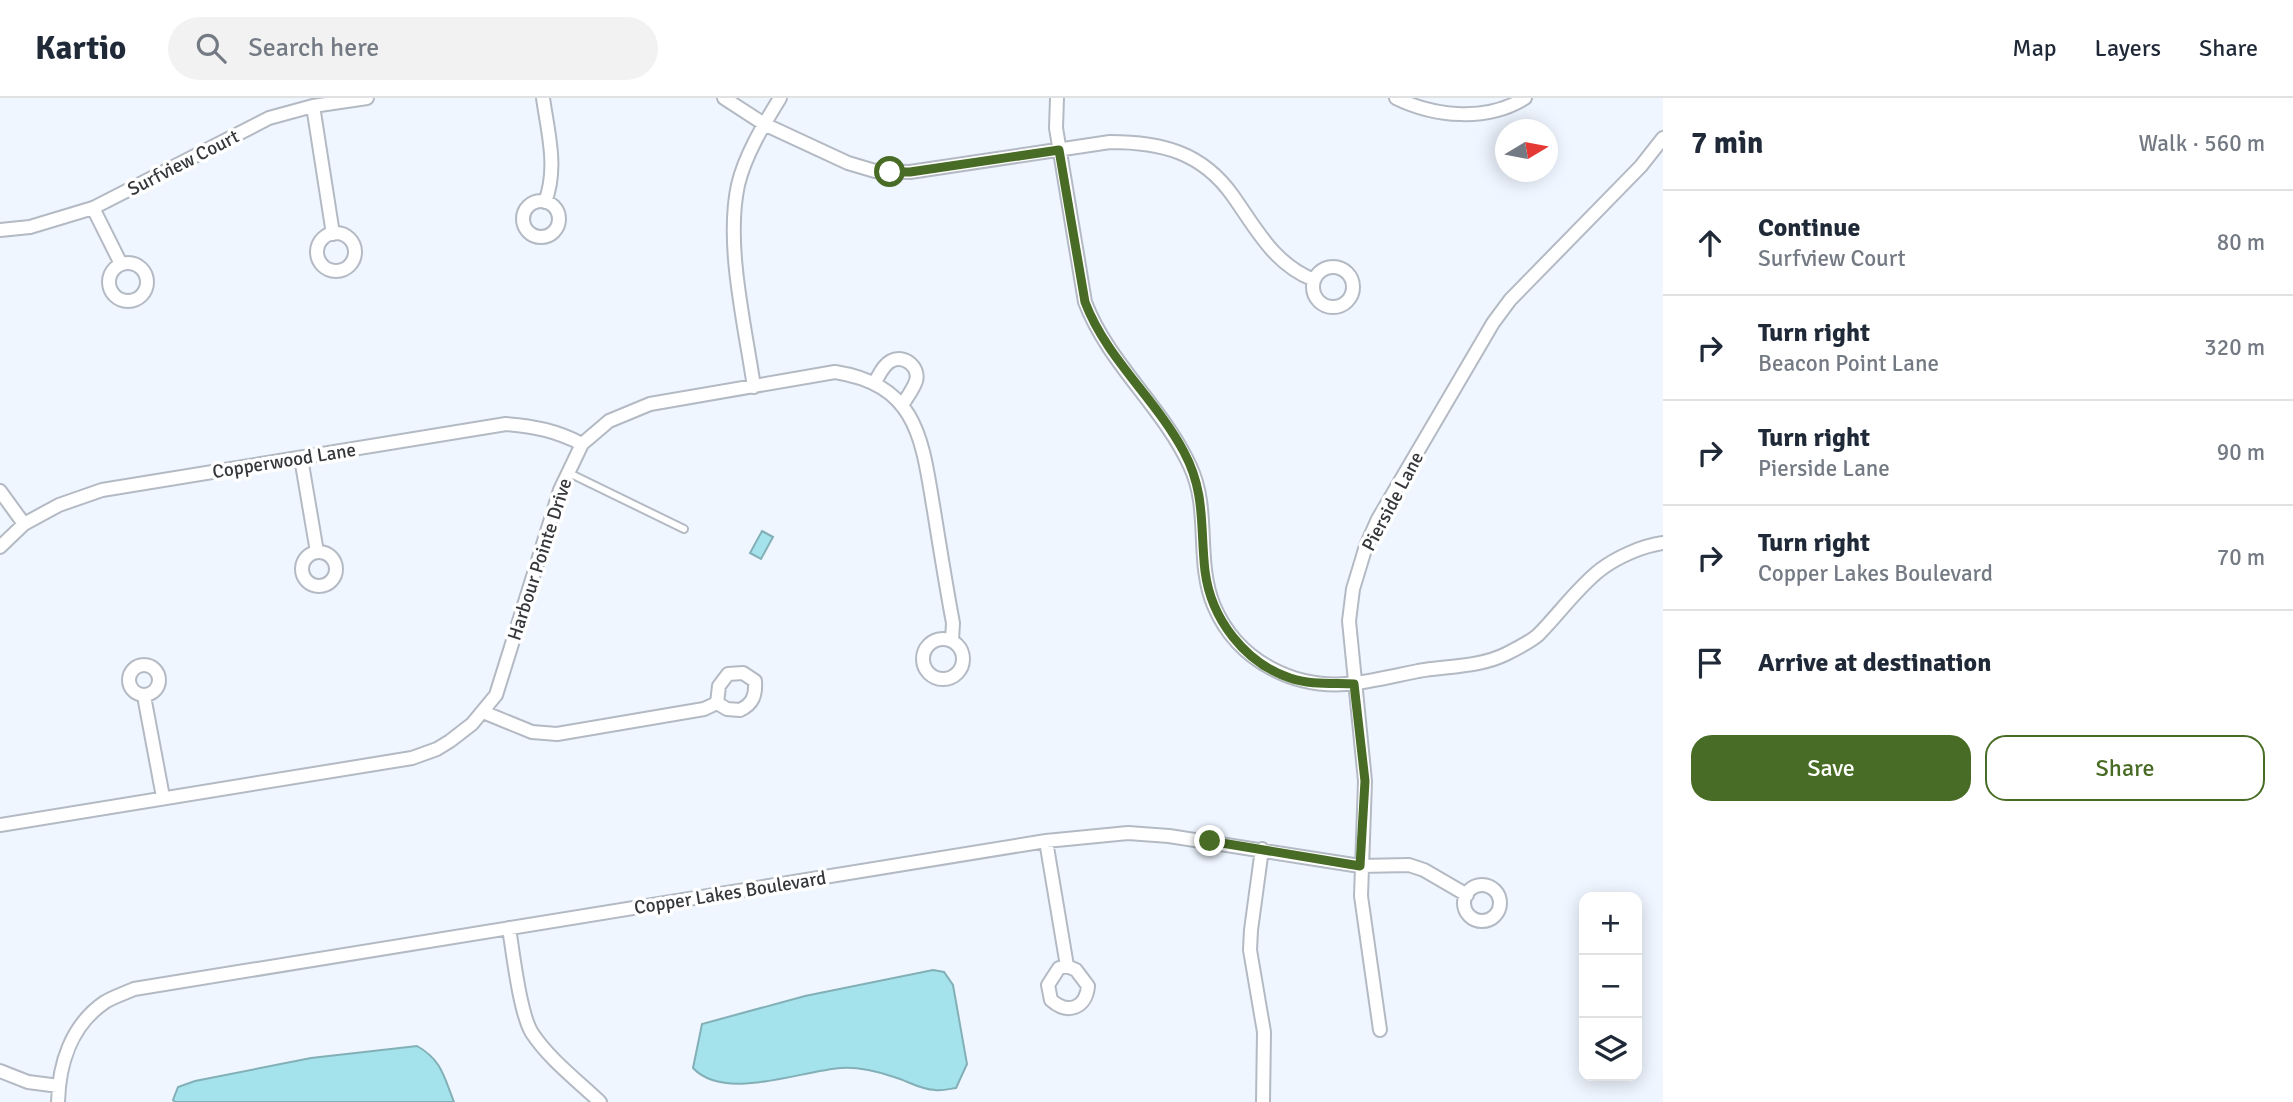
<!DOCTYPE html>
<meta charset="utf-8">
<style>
body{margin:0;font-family:Signika,sans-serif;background:#f2f2f3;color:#1f2937}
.controls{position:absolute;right:21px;bottom:21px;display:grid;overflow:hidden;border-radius:14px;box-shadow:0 4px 18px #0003}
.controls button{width:63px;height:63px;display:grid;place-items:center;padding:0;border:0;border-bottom:2px solid #e0e1e3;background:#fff;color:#1f2937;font:35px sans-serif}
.compass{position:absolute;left:1495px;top:21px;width:63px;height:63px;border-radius:50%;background:#fff;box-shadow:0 4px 18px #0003;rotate:80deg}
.stop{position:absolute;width:21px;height:21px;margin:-16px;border:5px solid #486c25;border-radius:50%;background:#fff}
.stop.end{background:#486c25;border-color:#fff;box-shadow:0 2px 7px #0008}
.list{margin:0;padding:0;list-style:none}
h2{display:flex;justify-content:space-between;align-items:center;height:91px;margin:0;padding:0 28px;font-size:30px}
h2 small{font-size:23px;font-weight:400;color:#747a83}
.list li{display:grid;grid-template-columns:46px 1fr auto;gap:21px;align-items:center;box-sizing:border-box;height:105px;padding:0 28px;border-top:2px solid #e0e1e3}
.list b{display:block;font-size:26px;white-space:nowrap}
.list p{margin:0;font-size:23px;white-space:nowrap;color:#747a83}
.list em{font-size:23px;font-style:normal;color:#747a83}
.actions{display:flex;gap:14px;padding:21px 28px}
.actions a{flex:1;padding:16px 0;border:2px solid #486c25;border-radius:21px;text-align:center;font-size:24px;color:#486c25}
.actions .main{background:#486c25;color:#fff}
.icon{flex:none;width:38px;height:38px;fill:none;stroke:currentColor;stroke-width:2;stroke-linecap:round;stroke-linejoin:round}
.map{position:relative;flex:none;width:1663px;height:1004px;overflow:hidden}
header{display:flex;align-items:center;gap:42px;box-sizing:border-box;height:98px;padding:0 35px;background:#fff;border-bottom:2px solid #e0e1e3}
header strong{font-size:33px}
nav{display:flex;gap:38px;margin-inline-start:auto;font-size:24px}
.search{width:490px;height:63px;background:#f2f2f3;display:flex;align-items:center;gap:18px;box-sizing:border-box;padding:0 24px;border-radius:38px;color:#747a83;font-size:26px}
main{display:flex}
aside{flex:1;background:#fff}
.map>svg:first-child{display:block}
</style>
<header>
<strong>Kartio</strong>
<div class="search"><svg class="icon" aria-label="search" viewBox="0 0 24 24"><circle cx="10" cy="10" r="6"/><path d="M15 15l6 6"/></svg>Search here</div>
<nav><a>Map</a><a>Layers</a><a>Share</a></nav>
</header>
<main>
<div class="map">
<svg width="1663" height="1004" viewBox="0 0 1663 1004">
<rect width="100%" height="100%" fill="#eff6ff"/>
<path fill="#a4e3ec" stroke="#83afb7" stroke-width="2" d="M762,433L773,439L761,461L750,455Z
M933,872L944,874L953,887L967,966L956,990C949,991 942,993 935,992C919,991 908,983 894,979C879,974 857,969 841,970C799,973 725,1004 693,970L702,926L805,898Z
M417,948C442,962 444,979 454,1004H175L173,1002L178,989L195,983L311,960Z"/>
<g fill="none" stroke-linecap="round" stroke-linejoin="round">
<g stroke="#b4bac3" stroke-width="10">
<path id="service" d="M567,374L684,431"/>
</g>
<g stroke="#b4bac3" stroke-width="16">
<path id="minor" d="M543,0C548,35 558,70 545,104
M724,0L764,26L848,65L875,73L910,74L1110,44C1161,44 1202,54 1233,98C1257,132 1274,166 1314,182
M1057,0L1056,30L1085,204C1108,265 1163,309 1190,368C1211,412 1195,463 1214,508C1238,564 1296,593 1356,585C1377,582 1398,577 1418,573C1447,568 1480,569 1506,556C1516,551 1530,544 1538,537C1559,516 1577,490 1600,472C1617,459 1642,448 1663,445
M1396,0C1435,19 1487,24 1525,0
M313,8L333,136
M523 121a18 18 0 1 1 36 0a18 18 0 1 1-36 0Z
M93,110L121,166
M0,132L30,129L93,110L269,20L313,8L367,0
M317 154a19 19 0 1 1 38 0a19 19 0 1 1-38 0Z
M109 184a19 19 0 1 1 38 0a19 19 0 1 1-38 0Z
M1313 189a20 20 0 1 1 40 0a20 20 0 1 1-40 0Z
M874,285C879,278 883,267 891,263C904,256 920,269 916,283C913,292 906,300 902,308
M754,289C745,227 725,147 738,87C745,57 764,26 780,0
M301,360L317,454
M0,393L24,426
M0,449L24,426L59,407L102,392L506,326C534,328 557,333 582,346
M302 471a17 17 0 1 1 34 0a17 17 0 1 1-34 0Z
M923 561a20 20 0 1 1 40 0a20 20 0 1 1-40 0Z
M129 582a15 15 0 1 1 30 0a15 15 0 1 1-30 0Z
M144,598L163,699
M483,614L532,634L557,636L704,611L717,605L727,611L740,612C753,606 756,597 755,583L743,575L728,576L719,588L717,605
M0,727L412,660L437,651L450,643L472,626L496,597L560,392L582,346L609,323L650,306L835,274C919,287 922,343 934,413C940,450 946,488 953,525L952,542
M1046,743L1067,868
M1262,751L1251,832L1250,852L1264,934L1263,1004
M1464 805a18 18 0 1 1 36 0a18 18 0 1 1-36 0Z
M509,830C513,855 520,916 532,935C549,961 578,983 600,1004
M1067,868L1076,872L1088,888C1086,910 1068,917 1051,902L1048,887L1059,870Z
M1380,932L1361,798L1365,683L1349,523L1353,491L1366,448L1378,421L1493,225L1510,202L1641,68L1663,40
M0,973L28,984L59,988
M58,1004C59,966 71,927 105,904C113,899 125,895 134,891L1046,743L1128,735L1169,738L1360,768L1409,767L1424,772L1467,797"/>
</g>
<use href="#service" stroke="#fff" stroke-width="6"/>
<use href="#minor" stroke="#fff" stroke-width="12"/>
</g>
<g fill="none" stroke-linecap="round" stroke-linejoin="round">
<path stroke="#486c25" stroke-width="9" d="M890,74H910L1059,52L1085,204C1106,260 1156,301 1184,354C1206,395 1200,430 1205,473C1211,521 1245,565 1290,580C1310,587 1333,585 1354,586L1365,683L1360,768L1210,743"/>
</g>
<g text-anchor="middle" stroke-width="7" stroke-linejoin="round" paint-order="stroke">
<g font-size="19" fill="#35373b" stroke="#fff">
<text transform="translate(183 64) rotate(-27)" y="7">Surfview Court</text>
<text transform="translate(284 362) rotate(-9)" y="7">Copperwood Lane</text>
<text transform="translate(1392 403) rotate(-62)" y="7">Pierside Lane</text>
<text transform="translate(539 461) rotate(-72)" y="7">Harbour Pointe Drive</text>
<text transform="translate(730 794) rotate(-9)" y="7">Copper Lakes Boulevard</text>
</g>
</g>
</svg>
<div class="controls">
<button>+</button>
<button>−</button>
<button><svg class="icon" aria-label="layers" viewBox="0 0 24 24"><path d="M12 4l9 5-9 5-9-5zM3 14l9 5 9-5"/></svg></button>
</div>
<svg class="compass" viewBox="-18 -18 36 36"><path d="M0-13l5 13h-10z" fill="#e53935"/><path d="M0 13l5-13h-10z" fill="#747a83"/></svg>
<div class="stop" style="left:890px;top:74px"></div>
<div class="stop end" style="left:1210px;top:743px"></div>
</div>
<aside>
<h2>7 min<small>Walk · 560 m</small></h2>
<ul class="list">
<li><svg class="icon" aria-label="ahead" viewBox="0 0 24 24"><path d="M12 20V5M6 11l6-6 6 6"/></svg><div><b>Continue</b><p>Surfview Court</p></div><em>80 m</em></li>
<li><svg class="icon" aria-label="right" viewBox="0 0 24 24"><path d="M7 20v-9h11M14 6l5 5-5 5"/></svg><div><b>Turn right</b><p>Beacon Point Lane</p></div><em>320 m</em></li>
<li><svg class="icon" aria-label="right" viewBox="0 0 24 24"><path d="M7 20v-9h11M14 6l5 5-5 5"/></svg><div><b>Turn right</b><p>Pierside Lane</p></div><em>90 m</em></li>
<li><svg class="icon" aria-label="right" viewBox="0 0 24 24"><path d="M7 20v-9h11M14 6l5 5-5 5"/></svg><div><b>Turn right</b><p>Copper Lakes Boulevard</p></div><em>70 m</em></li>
<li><svg class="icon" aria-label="arrive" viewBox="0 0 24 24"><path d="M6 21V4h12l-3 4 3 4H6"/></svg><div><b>Arrive at destination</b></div></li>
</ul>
<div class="actions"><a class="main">Save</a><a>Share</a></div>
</aside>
</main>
